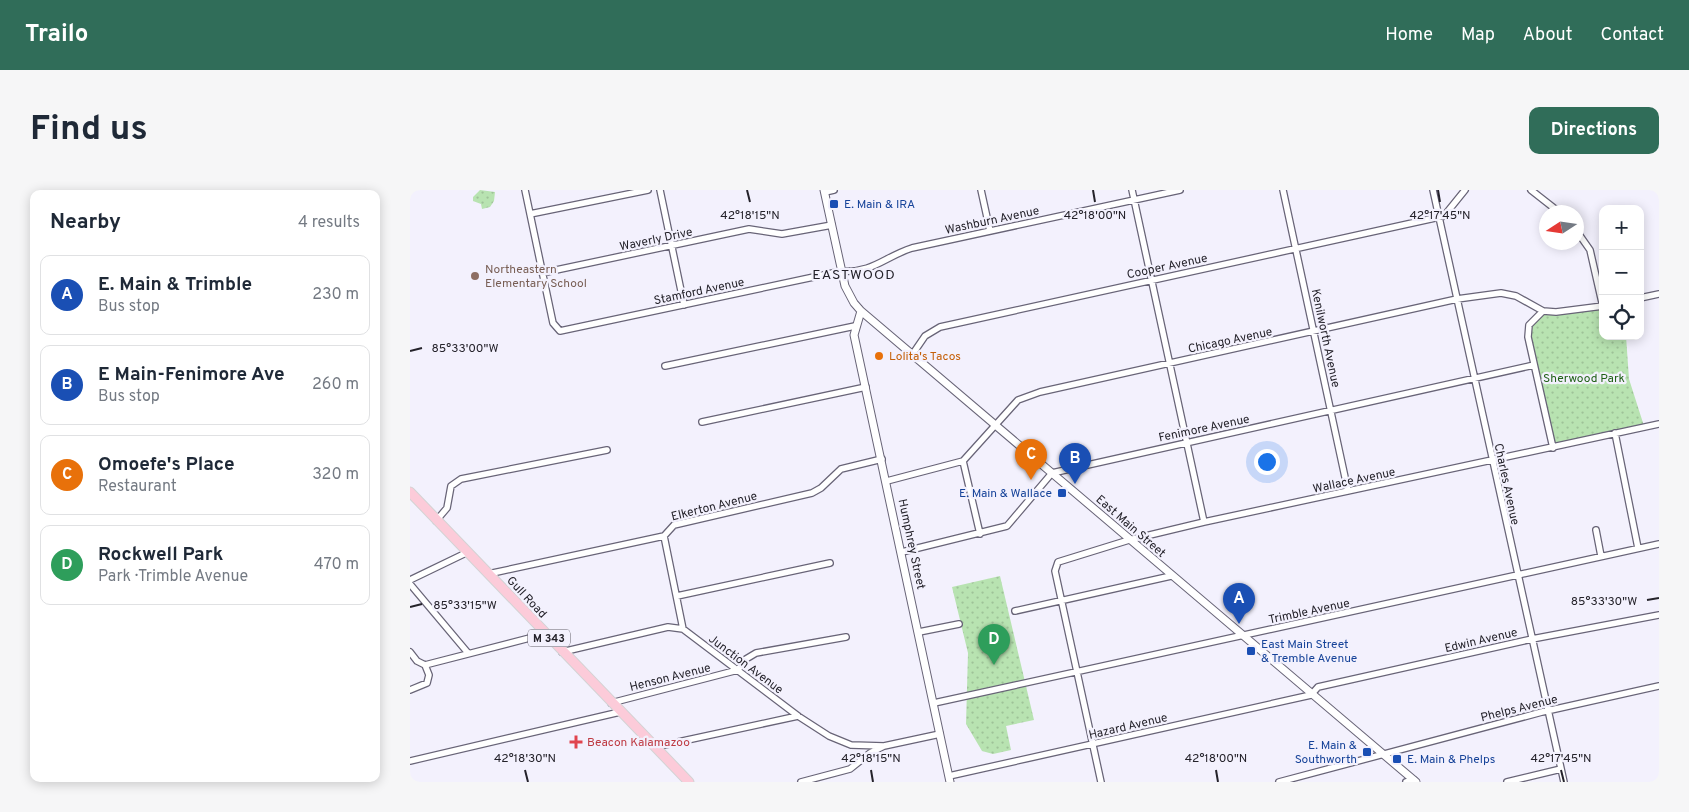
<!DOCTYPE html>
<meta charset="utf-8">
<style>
body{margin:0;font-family:Overpass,sans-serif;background:#f6f6f7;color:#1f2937}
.controls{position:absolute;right:15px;top:15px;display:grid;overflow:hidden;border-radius:10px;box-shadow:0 2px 12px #0003}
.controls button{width:45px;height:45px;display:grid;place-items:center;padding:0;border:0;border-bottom:1px solid #e0e1e3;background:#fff;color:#1f2937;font:25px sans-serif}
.compass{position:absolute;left:1129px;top:15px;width:45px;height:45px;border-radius:50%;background:#fff;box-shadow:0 2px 12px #0003;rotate:258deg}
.you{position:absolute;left:856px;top:271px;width:18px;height:18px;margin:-12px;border:4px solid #fff;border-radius:50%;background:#1a73e8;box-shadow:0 0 0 8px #1a73e833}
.badge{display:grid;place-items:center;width:32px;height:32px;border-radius:50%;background:#306d59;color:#fff;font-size:16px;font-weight:700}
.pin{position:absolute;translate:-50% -41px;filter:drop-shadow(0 1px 2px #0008)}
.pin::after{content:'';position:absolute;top:26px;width:18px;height:15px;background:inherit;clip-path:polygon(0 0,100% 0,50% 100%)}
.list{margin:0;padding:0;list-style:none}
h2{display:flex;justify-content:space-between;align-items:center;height:65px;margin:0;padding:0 20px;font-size:21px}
h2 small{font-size:16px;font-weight:400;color:#747a83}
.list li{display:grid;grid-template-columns:32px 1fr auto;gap:15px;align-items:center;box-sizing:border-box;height:80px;margin:0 10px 10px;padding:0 10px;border:1px solid #e0e1e3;border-radius:10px}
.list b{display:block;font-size:19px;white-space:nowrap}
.list p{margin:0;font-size:16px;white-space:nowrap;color:#747a83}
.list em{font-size:16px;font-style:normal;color:#747a83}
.icon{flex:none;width:28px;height:28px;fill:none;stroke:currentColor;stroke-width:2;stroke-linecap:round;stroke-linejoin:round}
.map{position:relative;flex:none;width:1249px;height:592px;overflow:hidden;border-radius:10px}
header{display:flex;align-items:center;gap:30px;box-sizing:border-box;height:70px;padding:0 25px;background:#306d59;color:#fff}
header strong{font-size:24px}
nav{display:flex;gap:28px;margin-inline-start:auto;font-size:18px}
.intro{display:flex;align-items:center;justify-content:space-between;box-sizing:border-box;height:120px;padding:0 30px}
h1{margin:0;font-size:35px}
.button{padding:12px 22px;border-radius:10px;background:#306d59;color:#fff;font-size:18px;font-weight:700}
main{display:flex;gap:30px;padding:0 30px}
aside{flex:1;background:#fff;border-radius:10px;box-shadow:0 2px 12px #0003}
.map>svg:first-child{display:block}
</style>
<header>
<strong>Trailo</strong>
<nav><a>Home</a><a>Map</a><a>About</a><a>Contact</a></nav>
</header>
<div class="intro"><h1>Find us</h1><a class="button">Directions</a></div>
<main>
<aside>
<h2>Nearby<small>4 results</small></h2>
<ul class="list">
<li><span class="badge" style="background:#1a4fb4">A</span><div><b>E. Main &amp; Trimble</b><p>Bus stop</p></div><em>230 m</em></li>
<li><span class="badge" style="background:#1a4fb4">B</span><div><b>E Main-Fenimore Ave</b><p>Bus stop</p></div><em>260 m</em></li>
<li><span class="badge" style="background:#e8710a">C</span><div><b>Omoefe's Place</b><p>Restaurant</p></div><em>320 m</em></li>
<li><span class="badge" style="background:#2e9e5b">D</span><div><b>Rockwell Park</b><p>Park · Trimble Avenue</p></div><em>470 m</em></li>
</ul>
</aside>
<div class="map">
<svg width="1249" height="592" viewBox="0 0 1249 592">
<defs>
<pattern id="park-dots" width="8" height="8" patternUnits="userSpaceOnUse" patternTransform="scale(1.25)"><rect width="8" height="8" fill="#b8e3b1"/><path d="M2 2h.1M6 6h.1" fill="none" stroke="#9ec298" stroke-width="1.8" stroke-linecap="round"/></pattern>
</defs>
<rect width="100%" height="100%" fill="#f3f1fd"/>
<path fill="url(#park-dots)" d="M70,0L85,2L84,11L80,17L72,19L71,14L63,11V7Z
M1193,118V146H1216L1219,189L1234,236L1144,255L1119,149V139L1133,121Z
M590,386L624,530L596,536L601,560L583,564L572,561L556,534L558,463L542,397Z"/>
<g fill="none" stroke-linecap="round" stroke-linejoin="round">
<g stroke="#686477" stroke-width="8">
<path id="minor" d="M115,0L143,133L150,141L432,81C463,83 474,67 502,58L770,0
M250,0L274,115
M571,0L580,41
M722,0L794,332
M873,0L938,301
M1023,0L1154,592
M1121,0L1149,22
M415,2L424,0
M120,24L238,0
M1166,40L1180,60L1193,117
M132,83L339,39L372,44L422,35
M1230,108L1249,104
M1133,121L1119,135L1118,147L1143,258
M502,165L515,146L530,137L1034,26L1055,0
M255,176L445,136
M292,232L456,197
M1205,243L1228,358
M553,271L570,344
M477,291L553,271L608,210L630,202L1047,109L1091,103L1106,106L1133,121L1146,122L1193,116
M26,331L37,318L41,296L51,289L197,260
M1186,340L1191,366
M254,346L273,439L388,526L419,546L441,555L474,556
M492,362L597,336L642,283L1124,175
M78,384L254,346L264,335L402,303L411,298L431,279L472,269
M0,390L58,362
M0,394L58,463
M267,406L420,373
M605,421L761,386
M509,442L549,434
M0,462L7,471L15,475
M152,462L258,437L273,439
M15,475L135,444
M0,500L17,493L19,485L15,475
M201,513L328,480L336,469L346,463L436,447
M524,513L1249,354
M245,557L388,526
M0,571L210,522
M539,586L901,505L908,497L1122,449L1249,425
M391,592L440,579L460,563L474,556L530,544
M691,592L645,381L648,372L719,350L794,332L1249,234
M869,592L1132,522L1249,496
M996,592L1004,590
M1097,592L1151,579"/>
</g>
<g stroke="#686477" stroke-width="9">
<path id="tertiary" d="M414,0L435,96L444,113L451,121L1006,592
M451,121L444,145L540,592"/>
</g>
<g stroke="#d3d3d4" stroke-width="11">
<path id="primary" d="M0,302L279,592"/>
</g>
<use href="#minor" stroke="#fff" stroke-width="5.5"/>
<use href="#tertiary" stroke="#fff" stroke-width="7"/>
<use href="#primary" stroke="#fccbd9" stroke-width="9"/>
</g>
<path fill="none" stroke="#24222a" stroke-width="2" d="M337,0L340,12M683,0L685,12M1028,0L1030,12M0,161L12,158M1237,410L1249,408M0,417L12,414M115,580L118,592M461,580L463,592M806,580L808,592M1151,580L1154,592"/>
<g fill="#1a4fb4" stroke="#f3f1fd" stroke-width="2">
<rect x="419" y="9" width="10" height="10" rx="2.5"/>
<rect x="647" y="298" width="10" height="10" rx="2.5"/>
<rect x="836" y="456" width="10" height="10" rx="2.5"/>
<rect x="952" y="557" width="10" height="10" rx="2.5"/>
<rect x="982" y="564" width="10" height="10" rx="2.5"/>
</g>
<circle fill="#8d6e63" stroke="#f3f1fd" stroke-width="2" cx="65" cy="86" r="5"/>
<circle fill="#e8710a" stroke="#f3f1fd" stroke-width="2" cx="469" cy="166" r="5"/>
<path fill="#e0444e" stroke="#f3f1fd" stroke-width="2" d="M163.5 544.5h5v5h5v5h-5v5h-5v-5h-5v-5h5z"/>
<g text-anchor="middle" stroke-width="4.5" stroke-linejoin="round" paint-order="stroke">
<rect fill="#f3f1fd" stroke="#626069" stroke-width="1" x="118" y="439.5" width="42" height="17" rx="4"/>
<g font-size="11" font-weight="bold" fill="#24222a">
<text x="139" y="452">M 343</text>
</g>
<g font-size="12" fill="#164399" stroke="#f3f1fd" text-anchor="start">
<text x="434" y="18">E. Main &amp; IRA</text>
<text x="642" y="307" text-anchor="end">E. Main &amp; Wallace</text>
<text x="851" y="458">East Main Street<tspan x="851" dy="14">&amp; Tremble Avenue</tspan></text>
<text x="947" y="559" text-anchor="end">E. Main &amp;<tspan x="947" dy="14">Southworth</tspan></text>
<text x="997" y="573">E. Main &amp; Phelps</text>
</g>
<g font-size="12" fill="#24222a" stroke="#f3f1fd">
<text transform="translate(582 30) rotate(-12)" y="4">Washburn Avenue</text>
<text transform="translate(246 49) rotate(-12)" y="4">Waverly Drive</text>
<text transform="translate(757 76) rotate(-12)" y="4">Cooper Avenue</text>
<text transform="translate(289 101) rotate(-12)" y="4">Stamford Avenue</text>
<text transform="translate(916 148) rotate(78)" y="4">Kenilworth Avenue</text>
<text transform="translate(820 150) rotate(-12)" y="4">Chicago Avenue</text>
<text transform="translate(794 238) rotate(-12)" y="4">Fenimore Avenue</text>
<text transform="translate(944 290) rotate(-12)" y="4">Wallace Avenue</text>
<text transform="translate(1097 294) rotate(78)" y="4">Charles Avenue</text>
<text transform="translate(304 316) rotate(-14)" y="4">Elkerton Avenue</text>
<text transform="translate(721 336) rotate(41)" y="4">East Main Street</text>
<text transform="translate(502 354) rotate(78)" y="4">Humphrey Street</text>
<text transform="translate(117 407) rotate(47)" y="4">Gull Road</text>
<text transform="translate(899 421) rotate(-12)" y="4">Trimble Avenue</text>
<text transform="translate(1071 450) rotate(-13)" y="4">Edwin Avenue</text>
<text transform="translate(336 474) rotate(37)" y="4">Junction Avenue</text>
<text transform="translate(260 487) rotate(-14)" y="4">Henson Avenue</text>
<text transform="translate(1109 518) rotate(-14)" y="4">Phelps Avenue</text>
<text transform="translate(718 536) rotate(-13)" y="4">Hazard Avenue</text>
</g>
<g font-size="12" fill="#785e54" stroke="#f3f1fd" text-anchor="start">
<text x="75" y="83">Northeastern<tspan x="75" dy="14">Elementary School</tspan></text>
</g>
<g font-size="12" fill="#c56008" stroke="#f3f1fd" text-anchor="start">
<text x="479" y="170">Lolita's Tacos</text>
</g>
<g font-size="12" fill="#206117" stroke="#f3f1fd">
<text x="1174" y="192">Sherwood Park</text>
</g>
<g font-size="12" fill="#be3a42" stroke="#f3f1fd" text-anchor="start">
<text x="177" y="556">Beacon Kalamazoo</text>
</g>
<g font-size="14" letter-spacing="1" fill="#24222a" stroke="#f3f1fd">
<text x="444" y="89">EASTWOOD</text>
</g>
</g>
<g font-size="12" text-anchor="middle" fill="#24222a" stroke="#f3f1fd" stroke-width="4.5" stroke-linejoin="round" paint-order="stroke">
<text x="340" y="29">42°18'15"N</text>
<text x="685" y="29">42°18'00"N</text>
<text x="1030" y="29">42°17'45"N</text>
<text x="55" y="162">85°33'00"W</text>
<text x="1194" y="415">85°33'30"W</text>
<text x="55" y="419">85°33'15"W</text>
<text x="115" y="572">42°18'30"N</text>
<text x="461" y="572">42°18'15"N</text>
<text x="806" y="572">42°18'00"N</text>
<text x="1151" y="572">42°17'45"N</text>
</g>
</svg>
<div class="controls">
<button>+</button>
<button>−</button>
<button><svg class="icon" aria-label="locate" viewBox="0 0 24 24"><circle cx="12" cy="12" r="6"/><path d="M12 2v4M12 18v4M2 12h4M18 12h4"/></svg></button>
</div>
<svg class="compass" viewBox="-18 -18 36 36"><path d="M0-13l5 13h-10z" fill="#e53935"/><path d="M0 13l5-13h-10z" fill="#747a83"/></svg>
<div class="you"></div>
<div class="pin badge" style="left:829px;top:434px;background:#1a4fb4">A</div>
<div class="pin badge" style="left:665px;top:294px;background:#1a4fb4">B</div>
<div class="pin badge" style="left:621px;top:290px;background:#e8710a">C</div>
<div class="pin badge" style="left:584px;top:475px;background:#2e9e5b">D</div>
</div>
</main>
